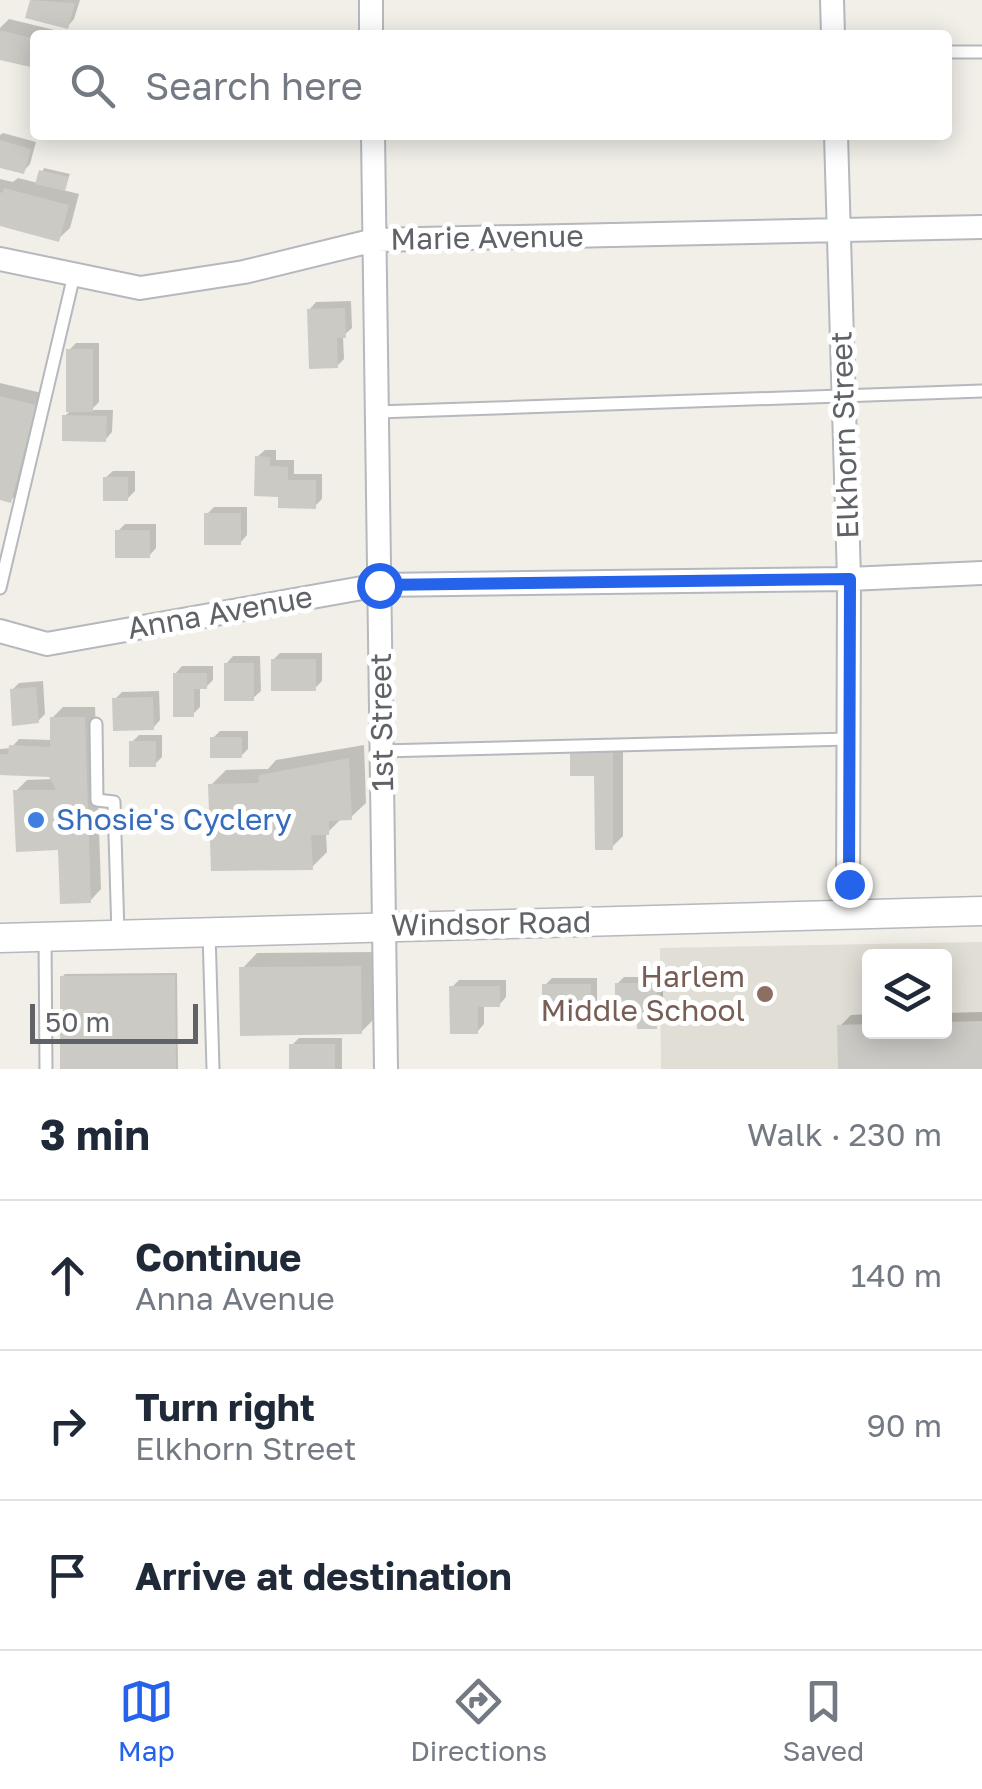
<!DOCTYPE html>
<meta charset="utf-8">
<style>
body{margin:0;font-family:"Golos Text",sans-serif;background:#f6f6f7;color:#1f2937}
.controls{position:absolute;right:30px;bottom:30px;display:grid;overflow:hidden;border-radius:10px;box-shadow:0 5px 25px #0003}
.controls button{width:90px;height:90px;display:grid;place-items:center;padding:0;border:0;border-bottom:2px solid #e0e1e3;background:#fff;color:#1f2937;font:50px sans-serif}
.scale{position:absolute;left:30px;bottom:25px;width:168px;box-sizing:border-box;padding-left:10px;border:5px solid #5f6368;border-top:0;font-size:28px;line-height:35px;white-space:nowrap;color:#5f6368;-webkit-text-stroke:8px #fff;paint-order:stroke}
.stop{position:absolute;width:30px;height:30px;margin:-22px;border:8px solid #2563eb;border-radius:50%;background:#fff}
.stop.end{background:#2563eb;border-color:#fff;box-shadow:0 2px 10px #0008}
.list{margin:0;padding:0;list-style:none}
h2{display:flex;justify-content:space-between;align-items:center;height:130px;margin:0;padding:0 40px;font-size:42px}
h2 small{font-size:32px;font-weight:400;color:#747a83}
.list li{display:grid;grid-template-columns:65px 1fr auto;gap:30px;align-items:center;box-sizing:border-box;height:150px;padding:0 40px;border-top:2px solid #e0e1e3}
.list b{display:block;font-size:38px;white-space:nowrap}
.list p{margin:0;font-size:32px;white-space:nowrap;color:#747a83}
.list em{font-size:32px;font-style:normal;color:#747a83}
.icon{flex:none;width:55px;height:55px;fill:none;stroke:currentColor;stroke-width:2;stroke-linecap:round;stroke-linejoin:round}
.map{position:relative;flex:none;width:982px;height:1069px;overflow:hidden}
.search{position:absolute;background:#fff;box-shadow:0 5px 25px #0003;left:30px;right:30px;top:30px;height:110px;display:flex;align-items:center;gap:25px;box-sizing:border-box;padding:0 35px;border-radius:10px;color:#747a83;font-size:38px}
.sheet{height:580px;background:#fff}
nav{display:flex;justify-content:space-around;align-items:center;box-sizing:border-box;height:140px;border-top:2px solid #e0e1e3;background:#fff;font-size:28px;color:#747a83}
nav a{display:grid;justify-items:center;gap:5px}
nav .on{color:#2563eb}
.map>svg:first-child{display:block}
</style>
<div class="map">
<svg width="982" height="1069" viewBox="0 0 982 1069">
<rect width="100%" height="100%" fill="#f1efe8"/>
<path fill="#e1ded6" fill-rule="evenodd" d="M982,942V1069H661L660,948ZM870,956H944V1032H870Z"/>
<path fill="#0003" d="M32,0H80L74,19L67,27L28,16Z
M9,19L75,35H35V65L0,57V28Z
M3,133L36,142L30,164L23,172L0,165V135Z
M44,168L70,174L63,190L79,194L70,228L58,239L0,224V179L13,182L18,178L38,183Z
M351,301L352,328L343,336L344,359L337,366L309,310L316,302Z
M76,343H99V402L91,410H113L112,432L105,440L65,416L72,409L69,350Z
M0,383L46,394L22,489L11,500L0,497Z
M265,450H276V460H294V474H322V499L315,506L281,494L257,457Z
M113,471H135V491L127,499L105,478Z
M214,507H247V535L240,543L207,514Z
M125,524H156V548L149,556L118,531Z
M280,653H322V681L315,688L273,660Z
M233,656H260L261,691L253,698L226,664Z
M182,666H213V680L206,687H200V707L193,714L175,674Z
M43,681L45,714L38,721L12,690L19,683Z
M159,691L160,720L153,728L115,699L122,692Z
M63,707H95L101,889L90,901L61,847L16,791L27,780L54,779L50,772L0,773V749L11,748L19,739L52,740V718Z
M220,731H248V749L241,756L213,738Z
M139,735H162V757L155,764L132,742Z
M623,738V836L612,847L597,773L573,750L584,739Z
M364,745L366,803L350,818H342L326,834L327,852L312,867L211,785L226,770L268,769L276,760Z
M375,952L376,1017L361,1032L242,969L257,953Z
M177,973L178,1069H63L62,977L65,974Z
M624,977H663V1020L656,1027L640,1015L617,984Z
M552,978H597V1014L590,1021L573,1009L545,985Z
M459,980H506V997L499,1005H484V1024L477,1032L452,987Z
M982,1012V1069H841L840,1026L851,1015L870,1014V1032H944V1013Z
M299,1038H342V1069H292V1045Z"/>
<path fill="#cccac5" d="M30,0L75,3L68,29L25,18Z
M0,30L35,39V68L0,60Z
M0,140L31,149L24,174L0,168Z
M39,170L69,177L65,191L35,184Z
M4,188L69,205L59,242L0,226V192L3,193Z
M345,308L346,338H337L338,368L309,369L307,309Z
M66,349H93V412H66Z
M0,396L36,405L11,503L0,500Z
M62,415L107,416L106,442L62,441Z
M255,456L270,457V466L288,467V480H316V509L278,508V497L254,496Z
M103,477H128V501H103Z
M204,513H241V545H204Z
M115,530H150V558H115Z
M271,659H316V691H271Z
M224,663H254V701H224Z
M173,673H207V689H194V717H173Z
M36,687L39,723L12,726L10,689Z
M153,697L154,730L113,731L112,698Z
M50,717H85L91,903L60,904L58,850L16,852L13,790H56L49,777L0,775V754H8L9,745L50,747Z
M210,737H242V758H210Z
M129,741H156V767H129Z
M570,749H613V850H595L594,776H570Z
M349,758L352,820L329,821V835H311L313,870L211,871L208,784L258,783L259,775Z
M361,966L362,1034L240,1036L239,967Z
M175,975L176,1069H60V976Z
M615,983H657V1029H637V1017H615Z
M542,984H591V1023H571V1011H542Z
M449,986H500V1007H478V1034H450Z
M982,1021V1069H838L837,1025L870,1024V1032H944V1022Z
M289,1044H335V1069H289Z"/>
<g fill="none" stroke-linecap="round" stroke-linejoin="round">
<g stroke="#b5b8bc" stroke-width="15">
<path id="service" d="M947,52H982
M377,412L982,391
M0,588L74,275
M96,724L97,800L114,802L118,934
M382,751L849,739
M209,932L213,1069
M45,938L46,1069"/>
</g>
<g stroke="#b5b8bc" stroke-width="26">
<path id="minor" d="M371,0V35
M832,0L833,35
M373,135L386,1069
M836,135L849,579L848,915
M0,259L140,288L244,272L375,240L982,227
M0,631L47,644L379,585L849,579L982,573"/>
</g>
<g stroke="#b5b8bc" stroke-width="31">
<path id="tertiary" d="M0,938L982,911"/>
</g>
<use href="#service" stroke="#fff" stroke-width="11"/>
<use href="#minor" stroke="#fff" stroke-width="22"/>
<use href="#tertiary" stroke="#fff" stroke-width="28"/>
</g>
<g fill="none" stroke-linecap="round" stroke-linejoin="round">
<path stroke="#2563eb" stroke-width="12" d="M379,585L850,579L849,884"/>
</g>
<circle fill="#3f7fe0" stroke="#fff" stroke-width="4" cx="36" cy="820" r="10"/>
<circle fill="#8d6e63" stroke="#fff" stroke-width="4" cx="765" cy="994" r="10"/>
<g text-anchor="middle" stroke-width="10" stroke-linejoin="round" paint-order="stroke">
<g font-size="30" fill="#5f6368" stroke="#fff">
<text transform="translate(487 238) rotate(-1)" y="10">Marie Avenue</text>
<text transform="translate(845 435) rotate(-92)" y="10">Elkhorn Street</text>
<text transform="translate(220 613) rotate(-10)" y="10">Anna Avenue</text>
<text transform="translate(382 722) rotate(-91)" y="10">1st Street</text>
<text transform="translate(491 924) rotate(-1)" y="10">Windsor Road</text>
</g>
<g font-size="30" fill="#366cbe" stroke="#fff" text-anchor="start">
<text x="56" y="830">Shosie's Cyclery</text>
</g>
<g font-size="30" fill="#785e54" stroke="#fff" text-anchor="end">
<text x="745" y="987">Harlem<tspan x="745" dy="34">Middle School</tspan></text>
</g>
</g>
</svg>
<div class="controls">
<button><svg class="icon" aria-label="layers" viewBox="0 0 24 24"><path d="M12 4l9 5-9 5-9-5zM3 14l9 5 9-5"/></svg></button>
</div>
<div class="scale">50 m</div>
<div class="stop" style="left:379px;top:585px"></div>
<div class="stop end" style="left:849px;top:884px"></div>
<div class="search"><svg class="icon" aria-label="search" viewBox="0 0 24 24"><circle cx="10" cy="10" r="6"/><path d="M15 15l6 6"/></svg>Search here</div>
</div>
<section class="sheet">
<h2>3 min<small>Walk · 230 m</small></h2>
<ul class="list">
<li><svg class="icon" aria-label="ahead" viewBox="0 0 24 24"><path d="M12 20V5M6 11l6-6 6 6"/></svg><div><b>Continue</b><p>Anna Avenue</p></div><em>140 m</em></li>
<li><svg class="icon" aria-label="right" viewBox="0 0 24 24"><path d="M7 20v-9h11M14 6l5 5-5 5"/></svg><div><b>Turn right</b><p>Elkhorn Street</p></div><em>90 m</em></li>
<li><svg class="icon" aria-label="arrive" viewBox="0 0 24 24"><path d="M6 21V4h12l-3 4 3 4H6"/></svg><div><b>Arrive at destination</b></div></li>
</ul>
</section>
<nav>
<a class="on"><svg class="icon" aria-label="map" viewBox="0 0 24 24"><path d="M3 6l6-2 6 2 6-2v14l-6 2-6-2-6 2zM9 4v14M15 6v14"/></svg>Map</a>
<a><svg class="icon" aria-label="directions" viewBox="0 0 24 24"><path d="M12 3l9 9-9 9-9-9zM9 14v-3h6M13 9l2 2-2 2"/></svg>Directions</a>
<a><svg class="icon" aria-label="saved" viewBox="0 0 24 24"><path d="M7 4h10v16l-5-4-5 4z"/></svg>Saved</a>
</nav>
